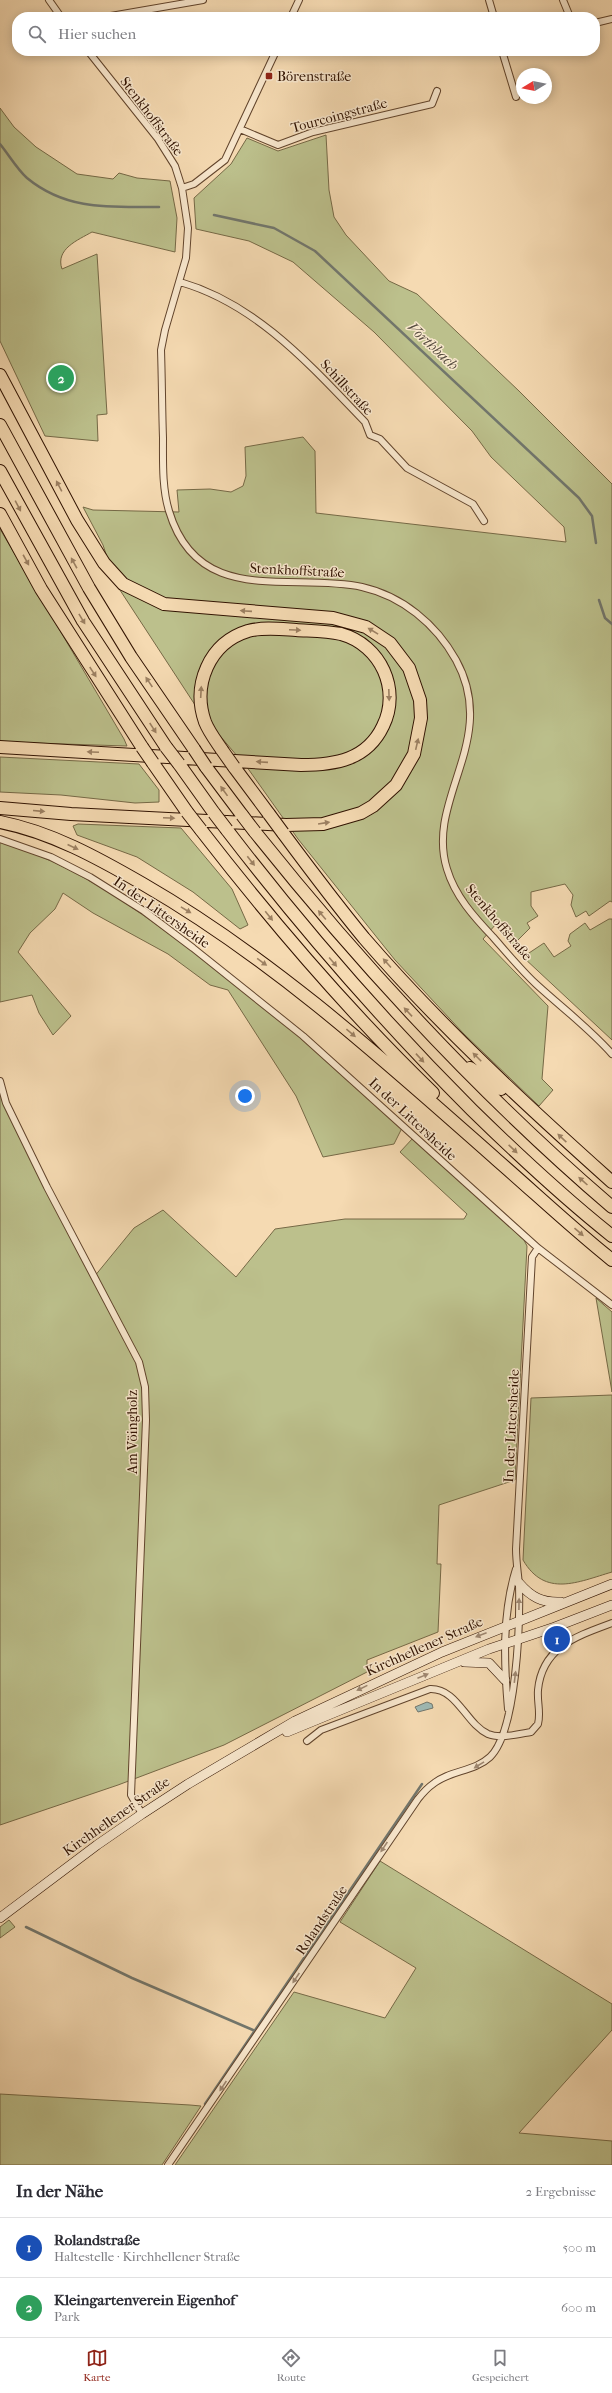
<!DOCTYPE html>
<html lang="de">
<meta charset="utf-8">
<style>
body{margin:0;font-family:"IM FELL French Canon",serif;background:#f2f2f3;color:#2b2b33}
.compass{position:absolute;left:516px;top:68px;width:36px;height:36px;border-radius:50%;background:#fff;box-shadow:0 2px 10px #0003;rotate:260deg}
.you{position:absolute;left:245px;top:1096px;width:14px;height:14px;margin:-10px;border:3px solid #fff;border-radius:50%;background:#1a73e8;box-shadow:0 0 0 6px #1a73e833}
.badge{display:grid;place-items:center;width:26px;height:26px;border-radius:50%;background:#8f2418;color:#fff;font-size:13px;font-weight:700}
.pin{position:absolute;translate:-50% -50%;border:2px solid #fff;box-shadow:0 1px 4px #0006}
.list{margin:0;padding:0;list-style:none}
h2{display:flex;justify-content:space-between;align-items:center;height:52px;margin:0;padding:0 16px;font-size:17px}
h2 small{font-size:13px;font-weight:400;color:#7c7c81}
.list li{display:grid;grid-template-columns:26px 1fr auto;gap:12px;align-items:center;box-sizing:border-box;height:60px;padding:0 16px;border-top:1px solid #e1e1e2}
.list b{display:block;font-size:15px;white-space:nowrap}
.list p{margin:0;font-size:13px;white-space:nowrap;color:#7c7c81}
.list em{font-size:13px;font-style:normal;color:#7c7c81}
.icon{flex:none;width:22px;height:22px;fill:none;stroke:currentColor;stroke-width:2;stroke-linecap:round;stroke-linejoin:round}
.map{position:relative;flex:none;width:612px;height:2165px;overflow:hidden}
.search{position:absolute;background:#fff;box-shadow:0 2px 10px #0003;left:12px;right:12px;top:12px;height:44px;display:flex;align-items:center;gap:10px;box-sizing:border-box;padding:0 14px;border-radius:16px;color:#7c7c81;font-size:15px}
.sheet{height:172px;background:#fff}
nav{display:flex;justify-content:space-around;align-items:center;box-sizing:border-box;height:56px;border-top:1px solid #e1e1e2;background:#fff;font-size:11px;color:#7c7c81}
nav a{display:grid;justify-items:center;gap:2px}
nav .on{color:#8f2418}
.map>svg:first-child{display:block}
</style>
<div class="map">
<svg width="612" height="2165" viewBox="0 0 612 2165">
<rect width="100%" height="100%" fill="#f5dab2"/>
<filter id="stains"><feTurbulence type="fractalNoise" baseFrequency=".005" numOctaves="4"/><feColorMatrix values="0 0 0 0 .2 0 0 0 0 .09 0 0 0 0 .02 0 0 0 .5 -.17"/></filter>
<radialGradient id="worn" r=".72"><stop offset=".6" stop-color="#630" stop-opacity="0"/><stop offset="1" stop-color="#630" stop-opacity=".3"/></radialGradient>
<path fill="#bcc08c" stroke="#766946" d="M0,108L14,127L36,147L77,174L113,179L119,173L137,178L170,181L177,218L175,252L92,232C78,240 55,249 62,269L97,254L107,414L97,415L98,441L45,436L0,341Z
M326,135L329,190L334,217L346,235L389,281L417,294L519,391L612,484V902L610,901L589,916L586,911L576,917L571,905L573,895L565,884L531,892V906L538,916L527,923L530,928L513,945L496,924L483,939L548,1006L542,1079L553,1090L539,1106L464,1034L395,960L298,839L249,770L199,711L116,584L103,545L83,507L93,510L179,512L177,490L210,489L231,492L243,486L246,476L245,447L303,437L315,451L316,513L566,542L564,527L491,457L472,431L374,332L293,262L249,241L196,229L194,198L231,164L247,138L278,151Z
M0,529L124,739L127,746L0,742Z
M0,757L139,764L159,790V802L135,803L61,795L0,792Z
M78,824L181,828L232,889L248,925L240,929L193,892L137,857L77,835L73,826Z
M0,842C76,864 138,910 201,958C271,1011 338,1067 402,1128L394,1144L323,1157L296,1096L228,990L210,985L168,954L93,913L63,893L55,909L30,933L18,952L71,1016L53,1035L39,1013L32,995L0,1002Z
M609,919H612V1040L523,957L544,943L554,957L571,946L568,941L570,934L585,923L590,930Z
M0,1081L6,1103L94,1277L134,1228L163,1210L236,1277L275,1229L345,1219H464L467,1214L400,1152L413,1138L524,1240L527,1246L515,1480L439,1505L437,1564H441L438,1632L367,1660V1672L224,1745L118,1785L0,1825Z
M596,1298L612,1312V1392Z
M612,1395V1572C578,1582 545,1598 523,1560L531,1398Z
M380,1861L612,2004V2030L519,2133L612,2141V2165H175L294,1992L385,2018L416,1968L340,1922Z
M9,1920L15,1927L0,1938V1927Z
M0,2094L190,2105L201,2106L162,2165H0Z"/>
<path fill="#9eb9b4" stroke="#72766c" d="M427,1702L432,1704L433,1708L418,1712L415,1707Z"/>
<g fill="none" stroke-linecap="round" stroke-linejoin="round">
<path stroke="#72766c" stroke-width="2.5" d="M0,144C9,155 17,169 27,178C67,211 111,207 159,207
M214,215L274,228L315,251L579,498L592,516L596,543
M599,600L605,618L612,624
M26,1927L132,1978L253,2030
M205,2104L422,1784"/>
<g stroke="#61442c" stroke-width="8">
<path id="street" d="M49,0L61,17
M489,0L494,17
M563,0L570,17
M105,17L203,0
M291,17L299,0
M595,23L612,19
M88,51L158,139L175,166L182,188L188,228L186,258L165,330L161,350C162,380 162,409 163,438C163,462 162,488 169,511C198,608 291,572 362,587C402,596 436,624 456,660C500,740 425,799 447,869C455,896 474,917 493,937C507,953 521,970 536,984C561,1007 589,1028 612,1054
M502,51L516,97
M240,129L278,145L313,132L432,104L437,91
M182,188L194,184L225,160L276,51
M180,282C257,304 311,366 365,422L370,435L380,439L407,468L473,504L484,521
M0,839L51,857L90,877L144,911L193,948L303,1036L538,1248L612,1305
M0,1081L6,1103L47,1187L139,1362L145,1387L146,1420L131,1795L142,1814
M508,1709C504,1663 502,1614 516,1569
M307,1741L321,1730L430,1689C457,1688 466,1724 488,1734C500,1739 519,1734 531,1732L538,1724C541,1713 537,1702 538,1690C542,1647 577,1636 612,1623
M168,2165L418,1799C422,1794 427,1788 433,1784C450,1770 474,1772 490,1757C517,1731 520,1623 519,1585C518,1573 516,1561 516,1549L532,1257L538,1248"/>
</g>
<g stroke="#301200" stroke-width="10">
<path id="secondary" d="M519,1583C531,1597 542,1603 561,1602
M464,1662L489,1663L505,1680
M287,1732L489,1649L555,1627L612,1605
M0,1918L97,1845L142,1814L188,1784L295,1721L442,1652L612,1584"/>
</g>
<g stroke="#301200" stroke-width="14">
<path id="highway" d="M0,375L77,520L104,563L123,584L164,604L333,618L366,627L390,643L409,668L420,700L421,718L414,754L396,785L373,806L361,813L323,824L286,825L71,814L0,808
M0,425L89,588L131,657L194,749
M0,471L83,621L166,747
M0,514L41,589L142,747
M0,747L301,765C335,765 367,760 383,726C401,690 381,645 341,634C326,631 311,631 296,630C280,629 263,627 248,631C209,643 192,685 205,722C209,732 216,741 222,750
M153,763L187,812
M179,764L214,813
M206,767L242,815
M234,767L269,814
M0,822C51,832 98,858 143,884C273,959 385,1061 497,1160C535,1193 572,1228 612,1260
M201,830C273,923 349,1012 433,1093
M227,830C303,929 384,1022 472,1110C517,1154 563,1197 612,1236
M255,832C363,967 480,1094 612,1207
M283,833C309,868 336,904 364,938C440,1026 526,1105 612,1182
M470,1068L501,1089"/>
</g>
<use href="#street" stroke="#f8e7cd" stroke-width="6"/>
<use href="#secondary" stroke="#f8e7cd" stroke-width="9"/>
<use href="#highway" stroke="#f5dab2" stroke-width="12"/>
<g stroke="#301200" stroke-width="14" stroke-linecap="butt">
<path id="highway-bridge" d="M142,747L153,763
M166,747L179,764
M194,749L206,767
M222,750L234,767
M187,812L201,830
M214,813L227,830
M269,814L283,833
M242,815L255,832"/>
</g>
<use href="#highway-bridge" stroke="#f5dab2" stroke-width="12"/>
</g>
<defs><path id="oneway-solid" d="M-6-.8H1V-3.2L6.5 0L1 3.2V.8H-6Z"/></defs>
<g fill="#9c8062">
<use href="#oneway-solid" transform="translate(59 486) rotate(-118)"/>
<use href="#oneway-solid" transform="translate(18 506) rotate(62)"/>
<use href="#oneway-solid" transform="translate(26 560) rotate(61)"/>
<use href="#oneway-solid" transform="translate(74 563) rotate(-119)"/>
<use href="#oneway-solid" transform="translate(246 611) rotate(-176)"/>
<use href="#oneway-solid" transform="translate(82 619) rotate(59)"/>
<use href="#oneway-solid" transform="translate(295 630) rotate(3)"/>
<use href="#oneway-solid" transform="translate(373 631) rotate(-149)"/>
<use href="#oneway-solid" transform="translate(93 672) rotate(57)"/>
<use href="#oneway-solid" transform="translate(149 682) rotate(-124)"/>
<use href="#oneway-solid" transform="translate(201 692) rotate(-87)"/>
<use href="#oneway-solid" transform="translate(389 695) rotate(88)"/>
<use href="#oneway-solid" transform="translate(153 728) rotate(57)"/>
<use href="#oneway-solid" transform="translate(417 744) rotate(-77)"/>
<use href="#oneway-solid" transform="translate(93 752) rotate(-177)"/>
<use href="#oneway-solid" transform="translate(262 762) rotate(-176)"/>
<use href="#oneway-solid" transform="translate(224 791) rotate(-126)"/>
<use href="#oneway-solid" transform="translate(39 811) rotate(5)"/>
<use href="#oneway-solid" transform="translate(169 818) rotate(3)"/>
<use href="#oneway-solid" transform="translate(324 823) rotate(-9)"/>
<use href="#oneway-solid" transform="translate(73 847) rotate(25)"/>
<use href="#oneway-solid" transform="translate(251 861) rotate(52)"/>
<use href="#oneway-solid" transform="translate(186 910) rotate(31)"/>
<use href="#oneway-solid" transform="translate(322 915) rotate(-130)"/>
<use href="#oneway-solid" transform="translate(269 916) rotate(51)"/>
<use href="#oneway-solid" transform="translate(262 962) rotate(36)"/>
<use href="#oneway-solid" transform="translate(333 962) rotate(50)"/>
<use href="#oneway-solid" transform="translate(387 963) rotate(-132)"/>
<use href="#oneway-solid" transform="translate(408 1012) rotate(-133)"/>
<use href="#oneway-solid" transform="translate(351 1033) rotate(40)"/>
<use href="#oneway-solid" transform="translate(477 1057) rotate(-135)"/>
<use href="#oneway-solid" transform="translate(420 1058) rotate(47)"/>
<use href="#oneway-solid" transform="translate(562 1138) rotate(-137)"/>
<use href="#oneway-solid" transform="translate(513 1149) rotate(43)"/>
<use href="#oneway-solid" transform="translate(583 1181) rotate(-138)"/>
<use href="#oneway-solid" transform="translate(579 1232) rotate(41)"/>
</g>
<g fill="#9e8771">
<use href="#oneway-solid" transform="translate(519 1604) rotate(-89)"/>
<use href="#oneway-solid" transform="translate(481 1635) rotate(159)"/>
<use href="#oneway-solid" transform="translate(423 1676) rotate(-22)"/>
<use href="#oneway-solid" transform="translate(515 1677) rotate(-83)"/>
<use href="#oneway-solid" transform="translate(362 1688) rotate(154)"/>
<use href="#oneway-solid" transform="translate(479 1765) rotate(148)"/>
<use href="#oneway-solid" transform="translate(384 1847) rotate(124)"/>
<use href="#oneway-solid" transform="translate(296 1978) rotate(124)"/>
<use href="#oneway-solid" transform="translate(223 2086) rotate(124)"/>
</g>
<rect fill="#8f2418" stroke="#f8e7cd" stroke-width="1.5" x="265" y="72" width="8" height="8" rx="2"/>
<g text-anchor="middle" stroke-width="3" stroke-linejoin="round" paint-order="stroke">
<g font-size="14" fill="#301200" stroke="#f8e7cd" text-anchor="start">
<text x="277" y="81">Börenstraße</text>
</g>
<g font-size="14" fill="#301200" stroke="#f8e7cd">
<text transform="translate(339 115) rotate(-15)" y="5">Tourcoingstraße</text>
<text transform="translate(152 116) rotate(53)" y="5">Stenkhoffstraße</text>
<text transform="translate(347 387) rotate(47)" y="5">Schillstraße</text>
<text transform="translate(297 570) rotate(3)" y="5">Stenkhoffstraße</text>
<text transform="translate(162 912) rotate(35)" y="5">In der Littersheide</text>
<text transform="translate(499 922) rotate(50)" y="5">Stenkhoffstraße</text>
<text transform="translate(413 1119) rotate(43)" y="5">In der Littersheide</text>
<text transform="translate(511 1426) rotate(-87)" y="5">In der Littersheide</text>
<text transform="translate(132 1432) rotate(-90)" y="5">Am Vöingholz</text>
<text transform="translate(424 1646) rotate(-24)" y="5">Kirchhellener Straße</text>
<text transform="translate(116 1816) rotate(-35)" y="5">Kirchhellener Straße</text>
<text transform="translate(321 1920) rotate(-56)" y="5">Rolandstraße</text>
</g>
<g font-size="15" font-style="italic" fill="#564c3f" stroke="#f8e7cd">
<text transform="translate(433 346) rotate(43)" y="5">Vorthbach</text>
</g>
</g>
<rect width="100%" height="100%" filter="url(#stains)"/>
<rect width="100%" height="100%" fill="url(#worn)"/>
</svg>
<svg class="compass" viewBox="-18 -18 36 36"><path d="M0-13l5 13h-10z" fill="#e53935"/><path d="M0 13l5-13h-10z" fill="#7c7c81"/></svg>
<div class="you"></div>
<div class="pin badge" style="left:557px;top:1639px;background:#1a4fb4">1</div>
<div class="pin badge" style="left:61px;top:378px;background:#2e9e5b">2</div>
<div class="search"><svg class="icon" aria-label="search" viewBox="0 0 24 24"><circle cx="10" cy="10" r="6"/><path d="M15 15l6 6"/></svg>Hier suchen</div>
</div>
<section class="sheet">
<h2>In der Nähe<small>2 Ergebnisse</small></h2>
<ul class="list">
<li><span class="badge" style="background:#1a4fb4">1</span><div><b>Rolandstraße</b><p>Haltestelle · Kirchhellener Straße</p></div><em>500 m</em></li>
<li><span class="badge" style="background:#2e9e5b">2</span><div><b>Kleingartenverein Eigenhof</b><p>Park</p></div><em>600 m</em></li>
</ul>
</section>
<nav>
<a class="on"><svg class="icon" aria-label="map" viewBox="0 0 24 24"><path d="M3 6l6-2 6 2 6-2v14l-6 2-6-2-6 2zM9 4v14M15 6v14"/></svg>Karte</a>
<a><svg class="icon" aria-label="directions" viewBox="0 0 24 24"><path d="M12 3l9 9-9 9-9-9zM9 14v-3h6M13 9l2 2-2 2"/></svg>Route</a>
<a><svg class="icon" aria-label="saved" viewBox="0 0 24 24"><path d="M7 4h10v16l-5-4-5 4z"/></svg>Gespeichert</a>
</nav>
